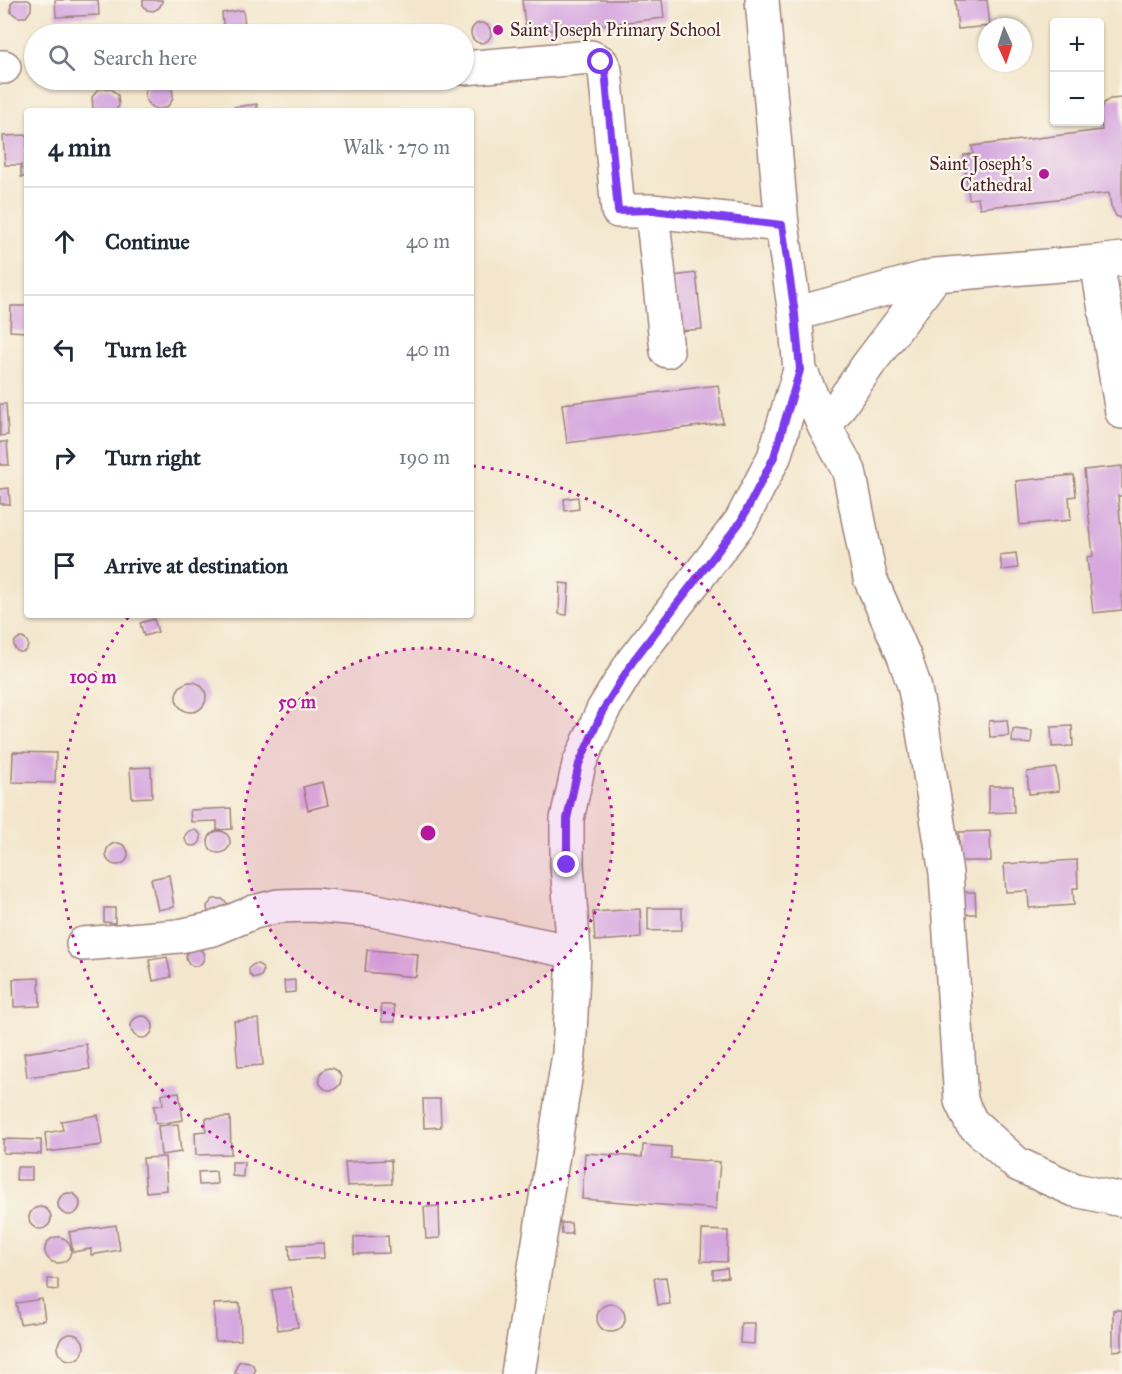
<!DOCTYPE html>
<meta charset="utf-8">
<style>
body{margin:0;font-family:"IM FELL Great Primer",serif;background:#f6f6f7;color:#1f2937}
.controls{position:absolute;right:18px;top:18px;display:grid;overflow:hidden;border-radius:6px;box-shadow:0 2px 4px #0004}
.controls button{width:54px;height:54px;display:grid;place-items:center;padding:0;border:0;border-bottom:2px solid #e0e1e3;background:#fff;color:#1f2937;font:30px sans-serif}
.compass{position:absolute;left:978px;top:18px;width:54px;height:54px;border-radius:50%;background:#fff;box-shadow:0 2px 4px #0004;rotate:177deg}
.stop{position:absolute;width:18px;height:18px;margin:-14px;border:4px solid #7c3aed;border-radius:50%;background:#fff}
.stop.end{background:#7c3aed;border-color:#fff;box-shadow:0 2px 6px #0008}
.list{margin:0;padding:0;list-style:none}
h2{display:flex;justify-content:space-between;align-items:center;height:78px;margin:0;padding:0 24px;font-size:26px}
h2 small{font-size:20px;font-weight:400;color:#747a83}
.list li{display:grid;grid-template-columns:39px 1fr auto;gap:18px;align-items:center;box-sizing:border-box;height:108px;padding:0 24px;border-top:2px solid #e0e1e3}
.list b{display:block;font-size:22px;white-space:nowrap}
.list em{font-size:20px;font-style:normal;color:#747a83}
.icon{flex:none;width:33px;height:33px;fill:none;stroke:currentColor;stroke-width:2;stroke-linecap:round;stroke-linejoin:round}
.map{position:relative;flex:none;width:1122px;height:1374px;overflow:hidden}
.search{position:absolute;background:#fff;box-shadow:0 2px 4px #0004;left:24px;top:24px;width:450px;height:66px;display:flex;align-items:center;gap:15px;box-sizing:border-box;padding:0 21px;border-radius:33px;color:#747a83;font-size:22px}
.panel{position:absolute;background:#fff;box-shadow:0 2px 4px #0004;left:24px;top:108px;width:450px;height:510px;border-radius:6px}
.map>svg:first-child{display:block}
</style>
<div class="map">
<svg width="1122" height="1374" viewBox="0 0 1122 1374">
<rect width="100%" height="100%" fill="#fbf7ec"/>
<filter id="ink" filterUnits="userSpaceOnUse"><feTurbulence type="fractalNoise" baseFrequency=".0167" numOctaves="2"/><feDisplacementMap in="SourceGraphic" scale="12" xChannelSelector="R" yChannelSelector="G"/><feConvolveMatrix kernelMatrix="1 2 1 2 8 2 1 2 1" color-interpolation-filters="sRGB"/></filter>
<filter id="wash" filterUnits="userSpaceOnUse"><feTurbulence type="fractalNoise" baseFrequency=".008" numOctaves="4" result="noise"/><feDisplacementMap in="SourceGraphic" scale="24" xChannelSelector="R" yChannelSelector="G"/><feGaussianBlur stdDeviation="1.35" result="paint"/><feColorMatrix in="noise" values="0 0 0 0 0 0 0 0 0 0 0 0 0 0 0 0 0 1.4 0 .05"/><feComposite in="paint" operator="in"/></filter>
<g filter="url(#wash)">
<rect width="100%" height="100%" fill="#f3e6cc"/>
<g id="blocks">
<path fill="#d6a8df" d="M14,0H28L31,2V10L26,17H18L11,12V4Z
M55,0H98L99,15L56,17Z
M143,0H162V3L159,8L153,11L147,10L143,5Z
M522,0H662L664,18L526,33Z
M955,0H987L990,26L958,29Z
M243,10L246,34H224L222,13Z
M471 33a10 10 0 1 1 20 0a10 10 0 1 1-20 0Z
M229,80H251L252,83L230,85Z
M145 95a14 14 0 1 1 28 0a14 14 0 1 1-28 0Z
M110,88L118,95L119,106L115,111H96L93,108L92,97L99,89Z
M1122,98V219L1116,216L1111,206L1109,193L980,208L978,198L969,199L964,155L973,154L972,146L1102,130L1100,112L1104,103L1110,99Z
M257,104V111H235V107Z
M27,135V177H21V165H5L3,136Z
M696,273L702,329L679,331L673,276Z
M11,306H27V332L10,331Z
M718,385L723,423L567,443L562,404Z
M0,404H6L8,435L0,436Z
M0,442H7L9,465H0Z
M1122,466V496H1118L1122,542V610L1093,613L1087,557L1093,556L1084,470Z
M1074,475L1076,496L1069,497L1071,520L1020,525L1016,481Z
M9,488L10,504H0V489Z
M578,497L579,509L565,511L564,499Z
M1016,553L1018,568L1002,570L1000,555Z
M560,583L569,584L567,615L559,614Z
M154,619L158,632L144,636L140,623Z
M14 645a7 7 0 1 1 14 0a7 7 0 1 1-14 0Z
M176 697a15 15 0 1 1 30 0a15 15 0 1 1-30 0Z
M1007,720L1009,736L990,737L989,721Z
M1072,726L1073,746L1052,747L1051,727Z
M1013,729L1032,731L1031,744L1012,742Z
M13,752L56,753L55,783L12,782Z
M151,767L152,797L132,798L130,768Z
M1056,768L1059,791L1029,794L1027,772Z
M323,782L328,805L308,810L303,787Z
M989,786H1013L1014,812L989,813Z
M231,808L232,829L217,830V821L191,822L190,810Z
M185 838a8 8 0 1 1 16 0a8 8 0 1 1-16 0Z
M990,831L991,861H960L959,832Z
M208 842a11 11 0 1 1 22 0a11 11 0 1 1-22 0Z
M106 854a11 11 0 1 1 22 0a11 11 0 1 1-22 0Z
M1077,860L1078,888H1073L1074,905L1029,908L1028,891L1006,892L1004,864Z
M169,875L174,907L158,910L151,879Z
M959,892H975L976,914H960Z
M213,899H222L228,904L229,913L208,914L207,906Z
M104,908H115V923L104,922Z
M648,908H682V930L648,931Z
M640,909L641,938L595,941L593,912Z
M186 957a9 9 0 1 1 18 0a9 9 0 1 1-18 0Z
M367,950L418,954L416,977L365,972Z
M167,957L171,977L153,981L149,960Z
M249 971a7 7 0 1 1 14 0a7 7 0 1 1-14 0Z
M39,978L40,1006L14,1007L13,979Z
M295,980V992L285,993L284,981Z
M381,1005H394L395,1022H382Z
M131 1027a11 11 0 1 1 22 0a11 11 0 1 1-22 0Z
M259,1019L263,1065L238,1067L234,1021Z
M86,1044L90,1069L27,1077L24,1053Z
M319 1079a11 11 0 1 1 22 0a11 11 0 1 1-22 0Z
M179,1092L183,1120L156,1124L154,1106L163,1105L162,1094Z
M423,1099H440L441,1127L424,1128Z
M98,1115L102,1145L47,1152L45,1133L63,1130L61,1121Z
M230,1117L231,1154L196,1155L195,1132L206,1131V1118Z
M178,1124L181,1152L161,1155L158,1126Z
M3,1139L41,1140V1154L3,1153Z
M643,1145L671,1147V1158L720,1162L716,1209L582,1199L585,1153L642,1157Z
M165,1157L167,1190L146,1192L143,1158Z
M391,1160L392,1184L347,1186L345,1162Z
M232,1162H244L243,1177L232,1176Z
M17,1167H32V1180H16Z
M216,1171L217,1184L199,1185L198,1172Z
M58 1204a11 11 0 1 1 22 0a11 11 0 1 1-22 0Z
M439,1206L440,1238L426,1239L424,1207Z
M29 1218a11 11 0 1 1 22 0a11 11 0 1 1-22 0Z
M561,1223H571L572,1234H562Z
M116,1225L120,1250L91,1255V1249L73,1252L69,1232Z
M702,1230L728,1231L727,1262L701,1261Z
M388,1236L389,1253L354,1254V1237Z
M45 1250a13 13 0 1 1 26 0a13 13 0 1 1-26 0Z
M323,1243L324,1258L290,1260L289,1245Z
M727,1268L728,1277L713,1279V1270Z
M666,1277L670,1304L658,1305L654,1278Z
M48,1279H58V1290L48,1289Z
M291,1287L298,1327L278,1330L272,1290Z
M42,1299L45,1320L20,1324L16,1303Z
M240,1303L241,1340L215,1341L214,1304Z
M597 1318a14 14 0 1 1 28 0a14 14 0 1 1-28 0Z
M1113,1310H1122V1350L1113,1351Z
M741,1323H755L754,1344L740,1343Z
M58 1347a13 13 0 1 1 26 0a13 13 0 1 1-26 0Z
M244,1361L249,1362L253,1365L255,1370L254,1374H235L236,1367L239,1362Z"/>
</g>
</g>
<g filter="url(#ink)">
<use href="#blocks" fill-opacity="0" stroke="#9e827c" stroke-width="1.5"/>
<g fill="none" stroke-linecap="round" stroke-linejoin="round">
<g stroke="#9e827c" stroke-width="36">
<path id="minor" d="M0,67H4
M464,68L591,57L601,62L605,70L618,211H652L782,225
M652,211L667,351
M1097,262L1122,412
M795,314L936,275L1097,262L1122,259
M800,370L825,427L849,471L870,578L904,656L914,685L921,719L946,873L961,1101L971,1122L1017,1164L1075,1190L1122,1200
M825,427L868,365L936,275
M83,944L179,936L213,929L254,912L278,906L313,905L372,910L574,952
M518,1374L569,1054L574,952L567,865V819L579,764L603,710L633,661L741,521L774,457L800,370L795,314L782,225L762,0"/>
</g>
<use href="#minor" stroke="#fff" stroke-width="33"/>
</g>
</g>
<g fill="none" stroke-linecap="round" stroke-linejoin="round" filter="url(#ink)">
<path stroke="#7c3aed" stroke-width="8" d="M567,865V819L579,764L603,710L633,661L741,521L774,457L800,370L795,314L782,225L652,210L618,211L605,70L601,62"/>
</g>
<circle cx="428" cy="833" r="185" fill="#b5179e" fill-opacity=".12"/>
<g fill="none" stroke="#b5179e" stroke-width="3" stroke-dasharray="3 6">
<circle cx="428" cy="833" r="185"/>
<path d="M473 466A370 370 0 1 1 129 616"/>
</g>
<g fill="#b5179e" stroke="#fbf7ec" stroke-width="2">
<circle cx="498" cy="30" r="6"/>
<circle cx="1044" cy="174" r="6"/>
</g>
<g text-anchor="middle" stroke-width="4.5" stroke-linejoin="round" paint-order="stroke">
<g font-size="18" fill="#4a1f2b" stroke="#fbf7ec" text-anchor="start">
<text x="510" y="36">Saint Joseph Primary School</text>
<text x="1032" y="170" text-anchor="end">Saint Joseph's<tspan x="1032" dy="21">Cathedral</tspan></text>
</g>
</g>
<circle cx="428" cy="833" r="9" fill="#b5179e" stroke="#fbf7ec" stroke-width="3"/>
<g font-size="18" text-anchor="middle" font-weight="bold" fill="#b5179e" stroke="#fbf7ec" stroke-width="4.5" stroke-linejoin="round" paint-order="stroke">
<text x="93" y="683">100 m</text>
<text x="297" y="708">50 m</text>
</g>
</svg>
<div class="controls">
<button>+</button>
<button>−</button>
</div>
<svg class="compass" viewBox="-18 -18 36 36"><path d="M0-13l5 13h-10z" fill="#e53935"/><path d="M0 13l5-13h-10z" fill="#747a83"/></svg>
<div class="stop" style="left:601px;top:62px"></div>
<div class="stop end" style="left:567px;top:865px"></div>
<div class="search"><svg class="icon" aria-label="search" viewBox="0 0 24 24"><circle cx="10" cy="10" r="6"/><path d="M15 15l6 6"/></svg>Search here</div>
<section class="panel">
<h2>4 min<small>Walk · 270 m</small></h2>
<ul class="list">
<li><svg class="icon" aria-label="ahead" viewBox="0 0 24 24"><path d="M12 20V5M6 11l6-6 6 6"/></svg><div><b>Continue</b></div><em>40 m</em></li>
<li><svg class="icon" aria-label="left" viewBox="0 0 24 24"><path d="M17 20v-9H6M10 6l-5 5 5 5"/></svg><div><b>Turn left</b></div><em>40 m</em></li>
<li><svg class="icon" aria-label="right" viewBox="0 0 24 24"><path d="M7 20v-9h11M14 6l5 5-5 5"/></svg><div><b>Turn right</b></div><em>190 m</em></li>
<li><svg class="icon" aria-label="arrive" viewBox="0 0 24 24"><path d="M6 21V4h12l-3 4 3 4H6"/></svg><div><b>Arrive at destination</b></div></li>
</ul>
</section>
</div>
